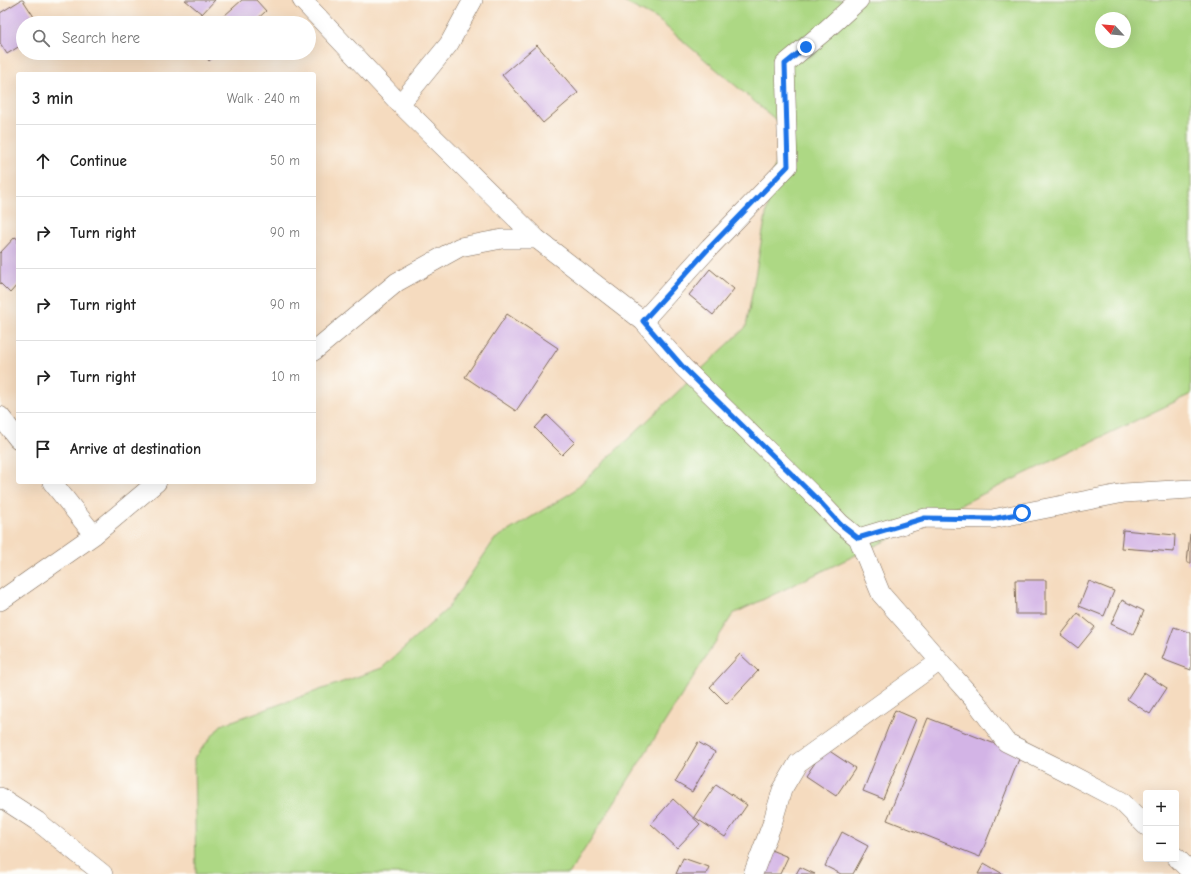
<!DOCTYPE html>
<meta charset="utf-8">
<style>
body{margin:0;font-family:"Comic Neue",sans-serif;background:#f2f2f2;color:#222}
.controls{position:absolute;right:12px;bottom:12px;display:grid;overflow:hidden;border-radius:4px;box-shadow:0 4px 16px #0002}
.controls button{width:36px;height:36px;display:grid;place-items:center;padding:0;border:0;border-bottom:1px solid #e0e0e0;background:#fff;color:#222;font:20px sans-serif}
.compass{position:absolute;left:1095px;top:12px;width:36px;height:36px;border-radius:50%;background:#fff;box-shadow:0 4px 16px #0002;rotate:296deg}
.stop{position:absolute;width:12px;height:12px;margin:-9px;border:3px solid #1a73e8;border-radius:50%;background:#fff}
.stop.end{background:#1a73e8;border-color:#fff;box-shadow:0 1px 4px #0008}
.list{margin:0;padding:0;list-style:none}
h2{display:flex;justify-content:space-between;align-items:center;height:52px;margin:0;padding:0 16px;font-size:17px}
h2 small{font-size:13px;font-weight:400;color:#767676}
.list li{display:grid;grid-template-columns:26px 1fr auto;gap:12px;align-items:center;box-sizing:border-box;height:72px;padding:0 16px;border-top:1px solid #e0e0e0}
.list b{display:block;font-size:15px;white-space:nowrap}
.list em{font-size:13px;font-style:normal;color:#767676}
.icon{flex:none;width:22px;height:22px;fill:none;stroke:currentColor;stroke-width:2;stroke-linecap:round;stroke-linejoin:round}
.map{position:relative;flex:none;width:1191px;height:874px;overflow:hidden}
.search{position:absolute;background:#fff;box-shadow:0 4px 16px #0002;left:16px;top:16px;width:300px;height:44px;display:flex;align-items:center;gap:10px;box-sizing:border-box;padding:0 14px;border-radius:22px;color:#767676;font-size:15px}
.panel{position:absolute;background:#fff;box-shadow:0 4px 16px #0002;left:16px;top:72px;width:300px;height:412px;border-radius:4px}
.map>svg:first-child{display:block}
</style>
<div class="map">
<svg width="1191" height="874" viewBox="0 0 1191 874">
<rect width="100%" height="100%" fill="#fdfcf7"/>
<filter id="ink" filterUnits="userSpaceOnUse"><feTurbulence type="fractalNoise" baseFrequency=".025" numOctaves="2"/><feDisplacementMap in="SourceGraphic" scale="8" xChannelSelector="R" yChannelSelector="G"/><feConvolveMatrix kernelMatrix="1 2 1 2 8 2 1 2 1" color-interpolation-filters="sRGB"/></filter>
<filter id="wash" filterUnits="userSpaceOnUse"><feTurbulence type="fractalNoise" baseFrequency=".012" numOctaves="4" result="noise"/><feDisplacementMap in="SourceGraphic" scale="16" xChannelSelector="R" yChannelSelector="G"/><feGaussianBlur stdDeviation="0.9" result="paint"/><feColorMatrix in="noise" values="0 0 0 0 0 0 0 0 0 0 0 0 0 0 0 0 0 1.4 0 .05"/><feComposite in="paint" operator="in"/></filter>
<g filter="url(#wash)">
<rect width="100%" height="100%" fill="#f5dbbf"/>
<path fill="#add884" stroke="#748151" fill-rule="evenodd" d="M620,0H1191V394L733,614L569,874H196L194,758L221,725L382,668L447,609L495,539L571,493L746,327L782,125L657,19ZM1101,18H1125V42H1101Z"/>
<g id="blocks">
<path fill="#d3b4e6" d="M21,0H23L38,23H23V44L7,54L0,43V13Z
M185,0H215L202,14Z
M242,0H256L266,11L253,23H216Z
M537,45L578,93L543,123L502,75Z
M203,53H218L209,61Z
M15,237L18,239V284L10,293L0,283V253Z
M710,269L734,289L713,315L689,295Z
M507,314L558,348L516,411L465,377Z
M547,415L575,442L562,455L535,428Z
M1123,530L1175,535L1174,552L1121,548Z
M1190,534H1191V563H1187Z
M1015,580H1046V614H1016Z
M1089,581L1114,591L1104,616L1079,606Z
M1122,600L1144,611L1133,634L1111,624Z
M1078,613L1095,627L1078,648L1061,635Z
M1174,627L1191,633V670L1162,659Z
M740,654L758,671L727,704L710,687Z
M1144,673L1167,688L1150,714L1127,699Z
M895,710L916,719L883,799L863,791Z
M928,718L1021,754L980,857L887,820Z
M698,742L715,752L692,792L675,782Z
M825,748L855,768L836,796L806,776Z
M716,784L747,805L725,837L694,817Z
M673,799L700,824L677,848L651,824Z
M842,832L868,846L853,874H841L825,866Z
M771,850L788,857L780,874H761Z
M683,858L709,867L706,874H676Z
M984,863L1003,874H978Z
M800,867L815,874H796Z"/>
</g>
</g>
<g filter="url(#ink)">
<use href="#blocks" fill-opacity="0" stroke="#7c6856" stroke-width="1"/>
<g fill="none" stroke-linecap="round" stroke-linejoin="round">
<g stroke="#7c6856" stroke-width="20">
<path id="minor" d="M302,0L400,104L537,239L643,321L683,367L821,503L840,523L858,538L881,594L951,674L976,702L1006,742L1060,769L1121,801L1146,826
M400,104L449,44L473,0
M643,321L710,247L788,166L785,64L826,30L859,0
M314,351L397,282L460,247L502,239H537
M0,416L18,439
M52,482L94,535
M858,538L925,518L992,519L1124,493L1191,489
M0,601L94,535L157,482
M0,797L37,821L103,874
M1176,857L1191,872
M753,874L772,824L782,790L798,763L940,661"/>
</g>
<use href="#minor" stroke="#fff" stroke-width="19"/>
</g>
</g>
<g fill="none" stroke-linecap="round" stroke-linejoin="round" filter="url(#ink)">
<path stroke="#1a73e8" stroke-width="5" d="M806,47L785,64L788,166L710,247L643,321L683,367L821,503L840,524L858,538L925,518L992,519L1022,513"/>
</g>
</svg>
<div class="controls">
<button>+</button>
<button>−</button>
</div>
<svg class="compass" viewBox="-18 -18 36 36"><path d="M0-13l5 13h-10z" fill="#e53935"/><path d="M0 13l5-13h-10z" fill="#767676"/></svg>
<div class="stop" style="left:1022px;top:513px"></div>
<div class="stop end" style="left:806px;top:47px"></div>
<div class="search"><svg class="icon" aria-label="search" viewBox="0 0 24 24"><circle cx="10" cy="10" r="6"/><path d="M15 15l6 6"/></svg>Search here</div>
<section class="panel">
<h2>3 min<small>Walk · 240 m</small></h2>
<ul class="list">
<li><svg class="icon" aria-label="ahead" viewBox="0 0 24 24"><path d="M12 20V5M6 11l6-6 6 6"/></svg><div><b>Continue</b></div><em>50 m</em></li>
<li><svg class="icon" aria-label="right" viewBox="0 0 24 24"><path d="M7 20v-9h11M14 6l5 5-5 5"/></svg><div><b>Turn right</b></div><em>90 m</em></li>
<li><svg class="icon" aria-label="right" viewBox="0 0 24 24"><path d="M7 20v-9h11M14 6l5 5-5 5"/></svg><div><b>Turn right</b></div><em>90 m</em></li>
<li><svg class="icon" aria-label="right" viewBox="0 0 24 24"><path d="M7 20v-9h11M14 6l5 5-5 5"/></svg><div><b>Turn right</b></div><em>10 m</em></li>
<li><svg class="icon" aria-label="arrive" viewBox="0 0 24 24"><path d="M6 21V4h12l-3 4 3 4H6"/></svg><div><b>Arrive at destination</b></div></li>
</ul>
</section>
</div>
